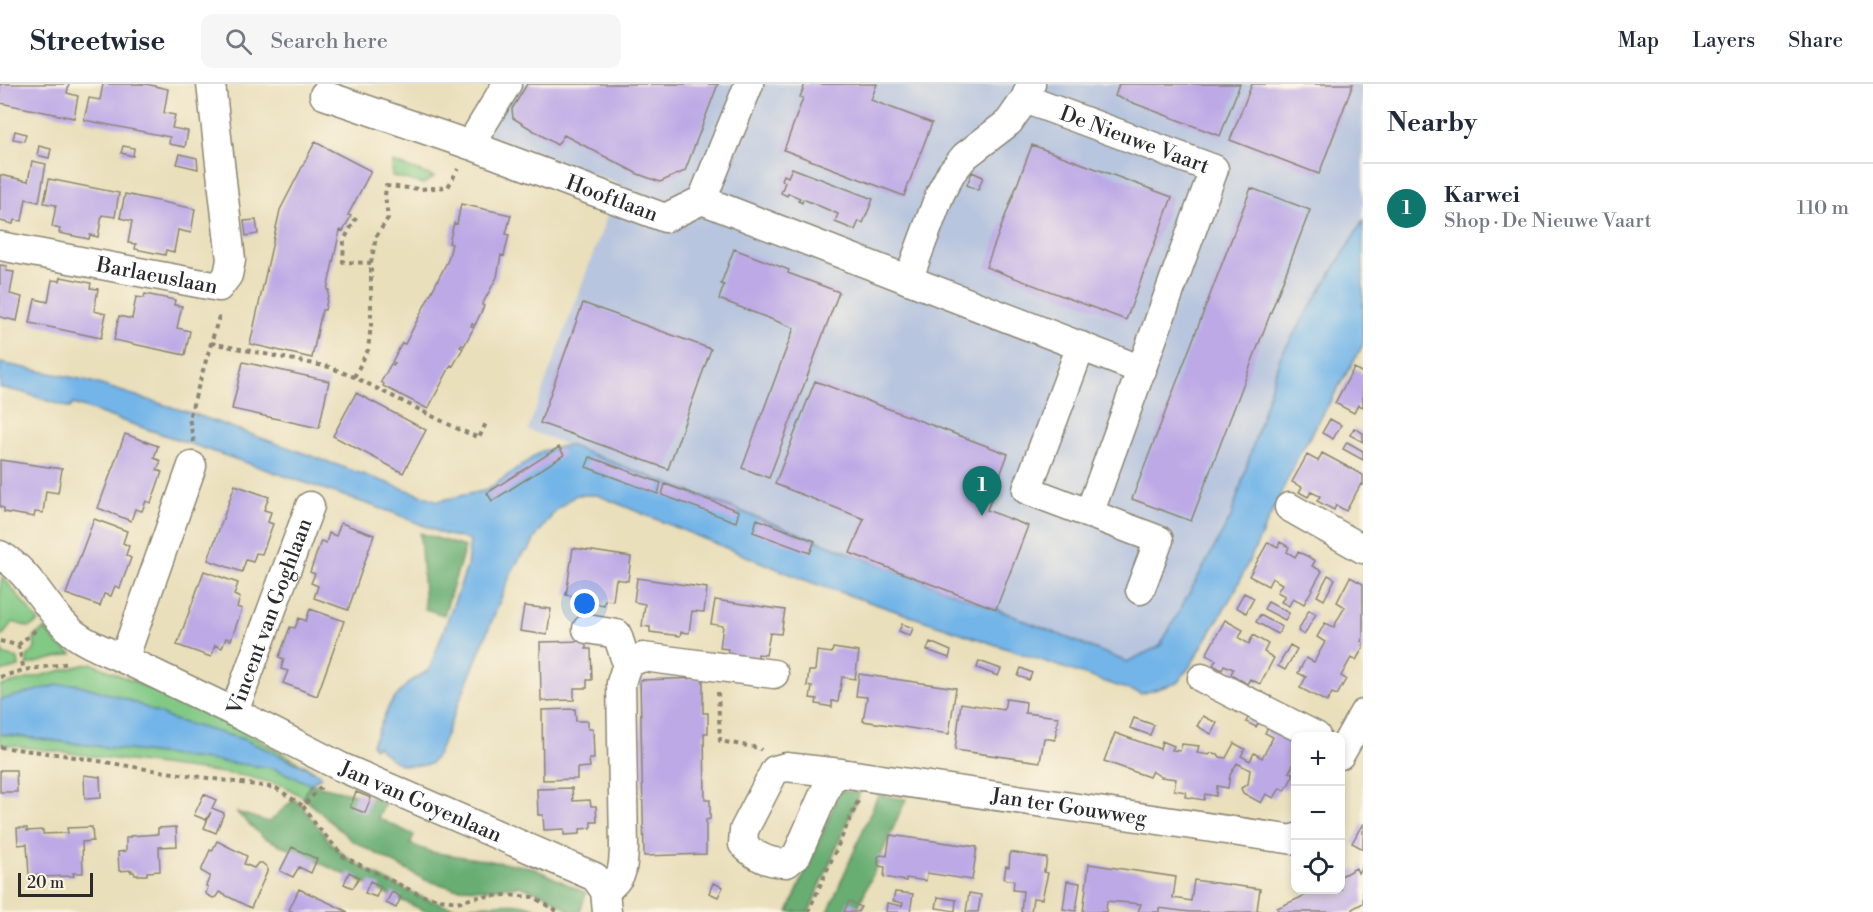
<!DOCTYPE html>
<meta charset="utf-8">
<style>
body{margin:0;font-family:"Libre Bodoni",serif;background:#f6f6f7;color:#1f2937}
.controls{position:absolute;right:18px;bottom:18px;display:grid;overflow:hidden;border-radius:12px;box-shadow:0 3px 9px #0003}
.controls button{width:54px;height:54px;display:grid;place-items:center;padding:0;border:0;border-bottom:2px solid #e0e1e3;background:#fff;color:#1f2937;font:30px sans-serif}
.scale{position:absolute;left:18px;bottom:15px;width:75px;box-sizing:border-box;padding-left:6px;border:3px solid #2b2b2b;border-top:0;font-size:16px;line-height:21px;white-space:nowrap;color:#2b2b2b;-webkit-text-stroke:4px #fcf5e5;paint-order:stroke}
.you{position:absolute;left:585px;top:520px;width:21px;height:21px;margin:-15px;border:4px solid #fff;border-radius:50%;background:#1a73e8;box-shadow:0 0 0 9px #1a73e833}
.badge{display:grid;place-items:center;width:39px;height:39px;border-radius:50%;background:#0f766e;color:#fff;font-size:20px;font-weight:700}
.pin{position:absolute;translate:-50% -50px;filter:drop-shadow(0 2px 3px #0008)}
.pin::after{content:'';position:absolute;top:32px;width:21px;height:18px;background:inherit;clip-path:polygon(0 0,100% 0,50% 100%)}
.list{margin:0;padding:0;list-style:none}
h2{display:flex;justify-content:space-between;align-items:center;height:78px;margin:0;padding:0 24px;font-size:26px}
h2 small{font-size:20px;font-weight:400;color:#747a83}
.list li{display:grid;grid-template-columns:39px 1fr auto;gap:18px;align-items:center;box-sizing:border-box;height:90px;padding:0 24px;border-top:2px solid #e0e1e3}
.list b{display:block;font-size:22px;white-space:nowrap}
.list p{margin:0;font-size:20px;white-space:nowrap;color:#747a83}
.list em{font-size:20px;font-style:normal;color:#747a83}
.icon{flex:none;width:33px;height:33px;fill:none;stroke:currentColor;stroke-width:2;stroke-linecap:round;stroke-linejoin:round}
.map{position:relative;flex:none;width:1363px;height:828px;overflow:hidden}
header{display:flex;align-items:center;gap:36px;box-sizing:border-box;height:84px;padding:0 30px;background:#fff;border-bottom:2px solid #e0e1e3}
header strong{font-size:28px}
nav{display:flex;gap:33px;margin-inline-start:auto;font-size:21px}
.search{width:420px;height:54px;background:#f6f6f7;display:flex;align-items:center;gap:15px;box-sizing:border-box;padding:0 21px;border-radius:12px;color:#747a83;font-size:22px}
main{display:flex}
aside{flex:1;background:#fff}
.map>svg:first-child{display:block}
</style>
<header>
<strong>Streetwise</strong>
<div class="search"><svg class="icon" aria-label="search" viewBox="0 0 24 24"><circle cx="10" cy="10" r="6"/><path d="M15 15l6 6"/></svg>Search here</div>
<nav><a>Map</a><a>Layers</a><a>Share</a></nav>
</header>
<main>
<div class="map">
<svg width="1363" height="828" viewBox="0 0 1363 828">
<rect width="100%" height="100%" fill="#fcf5e5"/>
<filter id="ink" filterUnits="userSpaceOnUse"><feTurbulence type="fractalNoise" baseFrequency=".0167" numOctaves="2"/><feDisplacementMap in="SourceGraphic" scale="12" xChannelSelector="R" yChannelSelector="G"/><feConvolveMatrix kernelMatrix="1 2 1 2 8 2 1 2 1" color-interpolation-filters="sRGB"/></filter>
<filter id="wash" filterUnits="userSpaceOnUse"><feTurbulence type="fractalNoise" baseFrequency=".008" numOctaves="4" result="noise"/><feDisplacementMap in="SourceGraphic" scale="24" xChannelSelector="R" yChannelSelector="G"/><feGaussianBlur stdDeviation="1.35" result="paint"/><feColorMatrix in="noise" values="0 0 0 0 0 0 0 0 0 0 0 0 0 0 0 0 0 1.4 0 .05"/><feComposite in="paint" operator="in"/></filter>
<g filter="url(#wash)">
<rect width="100%" height="100%" fill="#e9dfbb"/>
<path fill="#b7c5de" d="M517,0H1363V137L1280,273L1231,433L1160,562L1127,578L996,525L528,346L619,100L487,50Z"/>
<path fill="#81c985" stroke="#567a58" stroke-width="1.5" d="M393,78L434,93L423,100L392,92Z
M2,492L39,538L29,543L13,538L2,552L0,551V504Z
M45,545L57,560L72,570L27,581V573L35,565L34,552Z
M0,559L3,570L18,575L19,583L0,588Z
M91,579L221,635L320,690L245,656L174,636L0,617V602Z
M0,650L273,684L310,700L303,713L284,702L246,692L0,660Z"/>
<path fill="#68ad72" stroke="#4a6c4e" stroke-width="1.5" d="M420,449L465,463L444,531L425,525Z
M311,700L386,717L378,734L414,751L410,760L431,768L531,783L586,809L580,828H571L547,811L519,802L489,805L453,804L425,796L351,756L303,713Z
M840,707L860,708L809,828H788Z
M878,711L906,715L856,828H828Z
M294,715C310,729 320,748 335,763C356,784 424,817 453,823C460,825 468,822 476,822C501,820 519,815 542,828H427L263,753L236,728L269,738Z"/>
<path fill="#73b5e8" stroke="#4f708a" stroke-width="1.5" d="M1363,137V261L1298,373L1236,505L1191,581L1177,599L1141,610L807,497L597,411H576L556,426L535,454L529,466L523,469L512,487L438,670L430,680C402,684 397,682 377,662L374,664L372,660L390,620L408,599L429,586L467,483L470,456L443,450L394,429L73,320L70,324L21,308L0,304V279L85,296L197,331L438,417L487,406L542,367L568,361L996,525L1127,578L1160,562L1231,433L1280,273Z
M76,600L126,615L174,636L245,656L320,690L321,693L310,700L273,684L0,650V616L57,601Z"/>
<g id="blocks">
<path fill="#bca9e6" d="M0,0H69L67,9L78,12L74,34L0,19Z
M103,0H146L168,5L164,29L175,31L172,44L188,47L185,63L169,60L170,53L84,36L89,14L100,16Z
M527,0H718L685,87L660,98L638,90L564,51L557,61L513,34L512,25Z
M805,0H877L871,16L932,39L904,112L784,66L803,14L800,13Z
M1119,0H1240L1220,52L1115,12Z
M1252,0H1353L1319,90L1230,56Z
M15,47L26,50L24,57L13,55Z
M315,58L371,87L348,131L351,132L343,147L340,146L327,206H329L325,226H322L312,274L250,260L280,126Z
M1032,61L1172,113L1126,236L986,183Z
M39,62L51,65L49,74L37,71Z
M123,62L134,64L133,72L121,69Z
M180,70L197,74L198,85L177,80Z
M32,77L46,80L39,118L26,115L22,137L14,136L13,140L0,137V91L28,97Z
M792,84L873,115L863,139L859,137L855,146L835,138L838,130L803,115L802,119L798,117L800,114L788,109L787,112L781,109L785,98L782,96L784,91L788,93Z
M972,88L983,93L978,106L967,101Z
M49,95L119,109L115,133L102,131L98,153L90,151L89,155L59,149L60,145L52,143L56,121L44,119Z
M1251,104L1310,126L1191,437L1132,415Z
M125,110L195,125L191,149L178,146L174,168L166,166L165,171L135,165L136,160L128,159L132,137L120,134Z
M461,120L511,131L506,150L509,151L504,172L501,171L497,193L482,221L484,222L475,241L472,240L471,242L474,243L464,262L462,261L460,263L463,264L453,282L451,281L428,325L383,302L384,300L381,298L391,280L394,281L395,279L392,278L402,259L405,260L448,176L452,160L449,159L454,139L457,140Z
M256,136L258,150L246,152L244,137Z
M734,165L789,186L788,189L839,208L769,394L742,384L794,244L719,215L724,201L721,200Z
M0,181L7,182L6,187L14,188L10,210L22,213L17,237L0,233Z
M61,193L91,199L90,204L98,205L94,227L106,230L101,254L30,239L35,215L48,218L52,196L60,197Z
M145,210L175,216L174,221L182,222L177,244L190,247L185,271L114,256L119,232L132,235L136,213L144,214Z
M583,219L711,265L668,385L540,339Z
M243,278L329,297L319,344L232,325Z
M1354,284L1363,289V323L1358,321L1354,329L1335,319Z
M815,297L1008,370L987,426L1028,442L996,525L850,469L864,435L775,400Z
M356,309L426,346L403,389L333,352Z
M1330,335L1341,341L1333,355L1322,349Z
M1354,344L1363,349V358L1350,351Z
M125,350L158,362L154,374L161,377L157,386L162,388L151,419L146,417L142,427L135,425L131,437L98,424Z
M1347,358L1363,367V376L1343,365Z
M559,363L564,371L492,417L487,409Z
M1322,369L1363,391V401L1361,400L1346,427L1336,421L1334,426L1317,417L1320,412L1311,408L1308,413L1299,408L1302,403L1292,398L1307,371L1318,377Z
M590,373L661,399L658,410L586,383Z
M0,376L62,385L58,409L46,407L43,429L35,428L34,433L4,428V424L0,423Z
M665,400L739,427L736,438L662,411Z
M235,401L269,413L264,426L271,428L268,438L273,440L262,470L256,469L253,478L246,476L242,488L208,476Z
M94,435L127,447L123,459L129,462L126,471L131,474L120,504L115,502L111,512L104,510L100,522L66,510Z
M757,435L815,457L810,469L753,448Z
M341,439L374,451L348,526L314,514L318,502L311,499L315,490L310,488L321,457L326,459L329,449L336,452Z
M1268,458L1278,463L1280,458L1289,463L1287,468L1295,473L1298,468L1307,472L1315,477L1312,482L1322,487L1304,520L1293,514L1289,522L1281,518L1285,512L1277,508L1282,500L1272,494L1268,502L1249,492Z
M573,464L631,473L628,497L616,495L613,517L605,516L604,521L574,516V512L566,511Z
M204,487L238,499L234,511L240,514L237,523L242,525L231,556L226,554L222,564L215,561L211,573L177,561Z
M1328,491L1335,495L1324,516L1317,512Z
M1350,493L1363,500V553L1361,557L1363,558V564L1356,576L1351,574L1341,592L1346,595L1337,611L1332,609L1327,618L1300,604L1306,593L1298,589L1306,574L1314,578L1325,558L1317,553L1325,539L1334,543L1339,533L1345,523L1337,518Z
M637,494L707,504L704,528L692,527L689,549L681,548L680,552L650,548V543L642,542L645,520L634,518Z
M1244,509L1254,514L1246,529L1236,523Z
M715,516L785,526L781,550L770,549L766,571L758,570V574L727,570L728,565L720,564L723,542L711,540Z
M1268,518L1289,529L1285,536L1264,525Z
M524,522L551,525L547,551L520,547Z
M310,525L344,537L317,612L283,599L288,587L281,585L284,575L279,573L290,543L295,544L299,534L306,537Z
M1309,526L1316,530L1304,551L1298,547Z
M1260,531L1282,543L1278,550L1256,538Z
M1225,536L1243,546L1239,554L1249,560L1253,551L1268,560L1264,568L1274,574L1260,600L1250,595L1247,600L1231,590L1233,585L1224,581L1222,586L1213,581L1216,576L1206,571Z
M902,540L913,544L910,552L899,547Z
M586,557V565H591L592,596H587V604H574V616L541,617L540,558Z
M930,558L951,567L949,574L927,566Z
M1290,561L1297,565L1285,586L1278,582Z
M833,564L859,568L855,595L842,593L838,618L832,617V623L816,620L817,615L810,614L812,603L807,602L809,587H815L817,567L832,569Z
M979,577L1001,585L998,592L977,584Z
M1021,584L1032,589L1029,596L1018,592Z
M859,590L956,604L949,650L863,637L867,613L856,612Z
M703,594V629H708V649H704L705,716H710V735L706,736V770L644,772L640,596Z
M1006,615L1026,618L1025,629L1058,633L1055,656L1044,654L1040,678L955,666L961,619L1004,626Z
M575,625L576,637H588V645H593L594,675H589L590,683L577,684V695L543,696L542,626Z
M1250,631L1260,636L1256,643L1246,638Z
M1203,632L1217,639L1211,650L1197,642Z
M1134,634L1154,641L1150,651L1130,644Z
M1269,641L1296,656V676L1289,688L1294,690L1285,707L1280,704L1274,714L1266,710L1261,719L1243,709L1241,704L1248,700L1250,686L1237,679L1230,691L1228,704L1217,702L1216,712L1205,710L1204,716L1185,713L1186,708L1174,706L1176,695L1161,693L1152,687L1149,693L1104,677L1115,649L1160,665L1162,657L1174,662L1172,666L1180,667L1182,660L1199,662L1197,669L1209,671L1211,669L1218,670L1220,673L1226,674L1234,659L1245,665L1241,672L1250,677L1254,669L1262,674L1268,663L1273,653L1265,649Z
M0,686H16L17,708H0Z
M84,691L100,693L101,714L85,715Z
M572,704L573,717L590,716L591,722H596L597,738H591V744L580,745V750L564,751V745L544,746L543,731H538L537,705Z
M356,708L371,714L365,729L350,723Z
M204,710L216,716L212,724L224,729L216,749L204,744L211,728L206,736L194,731Z
M1363,739V765L1352,759Z
M92,743L93,757L82,758L83,789H73L74,792L39,793V791H29L27,760L18,761L17,744H27V747L43,746V750L68,749L67,744Z
M176,743L177,762L159,763L160,787L147,788V791H135L134,788H131L132,786L119,787L118,768L126,767V754L130,753V752L158,750V744Z
M890,751L977,763L972,796L927,789L926,797L906,794V797L884,793L885,783L879,782L878,779V773L881,771L887,772Z
M217,757L247,772L244,780L254,784L258,779H262L267,783V788L251,824L219,808L216,813L213,814L207,811L206,809L208,803L206,802L210,792L201,787L210,766L212,767Z
M292,763L317,775L311,789L299,783L293,793L280,787Z
M1010,768L1047,774L1045,787L1044,786V788L1048,789L1042,815L1033,814L1031,828H1021L1023,807L1013,806L1014,797L1004,795L1006,782L1009,783Z
M1089,780L1176,793L1173,814L1191,817L1194,796L1260,805L1257,826L1263,828H1190L1159,824V828H1138L1141,820L1107,817L1106,828H1083Z
M1363,780V819L1352,825L1353,828H1279L1277,824L1317,806H1341V792L1356,784L1358,789Z
M349,788L359,793L353,804L344,800Z
M370,797L381,802L376,813L365,809Z
M1067,797L1080,799L1076,827L1063,825Z
M713,799L723,803L718,813L709,809Z
M299,805L334,821L348,828H294L289,826Z
M392,808L401,813L396,824L386,819Z
M895,808L913,810L910,828H886L887,819L902,822L903,819L893,817Z
M969,809L981,811L978,828H966Z
M938,813L956,816L955,827L936,824Z
M849,817L861,823L858,828H844Z"/>
</g>
</g>
<g filter="url(#ink)">
<use href="#blocks" fill-opacity="0" stroke="#8a8573" stroke-width="1.5"/>
<g fill="none" stroke-linecap="round" stroke-linejoin="round">
<g stroke="#8a8573" stroke-width="31">
<g id="minor">
<path id="s1" d="M324,11L470,61L665,134L702,116L749,0"/>
<path id="s2" d="M1025,15L1214,85L1089,430"/>
<path d="M470,61L507,0"/>
<path d="M702,116L1142,286"/>
<path id="s3" d="M0,162L219,203L228,191L231,176L211,0"/>
<path d="M908,196L940,110L951,89L965,72L1009,38L1025,15L1031,0"/>
<path d="M1081,262L1027,406L1159,456L1140,506"/>
<path id="s4" d="M192,382L124,575L234,628L341,683L595,793L605,807L607,828"/>
<path d="M1289,423L1363,465"/>
<path d="M0,471C33,489 47,530 77,552C91,562 109,568 124,575"/>
<path d="M587,545L617,550L627,580"/>
<path d="M1202,594L1316,652"/>
<path id="s5" d="M234,628L310,422"/>
<path d="M1340,671L1363,630"/>
<path id="s6" d="M841,689L830,696L797,771L787,779C769,779 755,773 743,760L744,746L775,686L786,683L841,689L1294,756L1296,754"/>
<path d="M605,807C624,792 623,786 624,763L621,599L627,580L643,573L774,590"/>
</g>
</g>
<path stroke="#8a8573" stroke-width="4" stroke-dasharray="4.5 4.5" stroke-linecap="butt" d="M371,179L376,153L388,134L385,112L386,102L420,105L448,103L458,85
M211,259L329,283L354,293L456,344L479,354L486,339
M354,293L368,266L371,241V179L343,178L344,156L356,134
M194,358L189,334L220,229
M0,557L18,561L24,586
M18,561L36,546
M0,593L24,586L70,579
M718,608L720,657L759,664L761,666
M0,663L63,671L146,685L276,704L303,722L321,703
M303,722L316,741L344,773L422,812L457,818L479,813L506,811L533,813L558,828
M808,828L858,717"/>
<use href="#minor" stroke="#fff" stroke-width="28"/>
</g>
</g>
<g text-anchor="middle" stroke-width="4.5" stroke-linejoin="round" paint-order="stroke">
<g font-size="21" fill="#2b2b2b" stroke="#fcf5e5">
<text dy="7" stroke="none"><textPath href="#s2" startOffset="117">De Nieuwe Vaart</textPath></text>
<text dy="7" stroke="none"><textPath href="#s1" startOffset="306">Hooftlaan</textPath></text>
<text dy="7" stroke="none"><textPath href="#s3" startOffset="160">Barlaeuslaan</textPath></text>
<text dy="7" stroke="none"><textPath href="#s5" startOffset="102">Vincent van Goghlaan</textPath></text>
<text dy="7" stroke="none"><textPath href="#s4" startOffset="534">Jan van Goyenlaan</textPath></text>
<text dy="7" stroke="none"><textPath href="#s6" startOffset="536">Jan ter Gouwweg</textPath></text>
</g>
</g>
</svg>
<div class="controls">
<button>+</button>
<button>−</button>
<button><svg class="icon" aria-label="locate" viewBox="0 0 24 24"><circle cx="12" cy="12" r="6"/><path d="M12 2v4M12 18v4M2 12h4M18 12h4"/></svg></button>
</div>
<div class="scale">20 m</div>
<div class="you"></div>
<div class="pin badge" style="left:982px;top:432px">1</div>
</div>
<aside>
<h2>Nearby<small></small></h2>
<ul class="list">
<li><span class="badge">1</span><div><b>Karwei</b><p>Shop · De Nieuwe Vaart</p></div><em>110 m</em></li>
</ul>
</aside>
</main>
